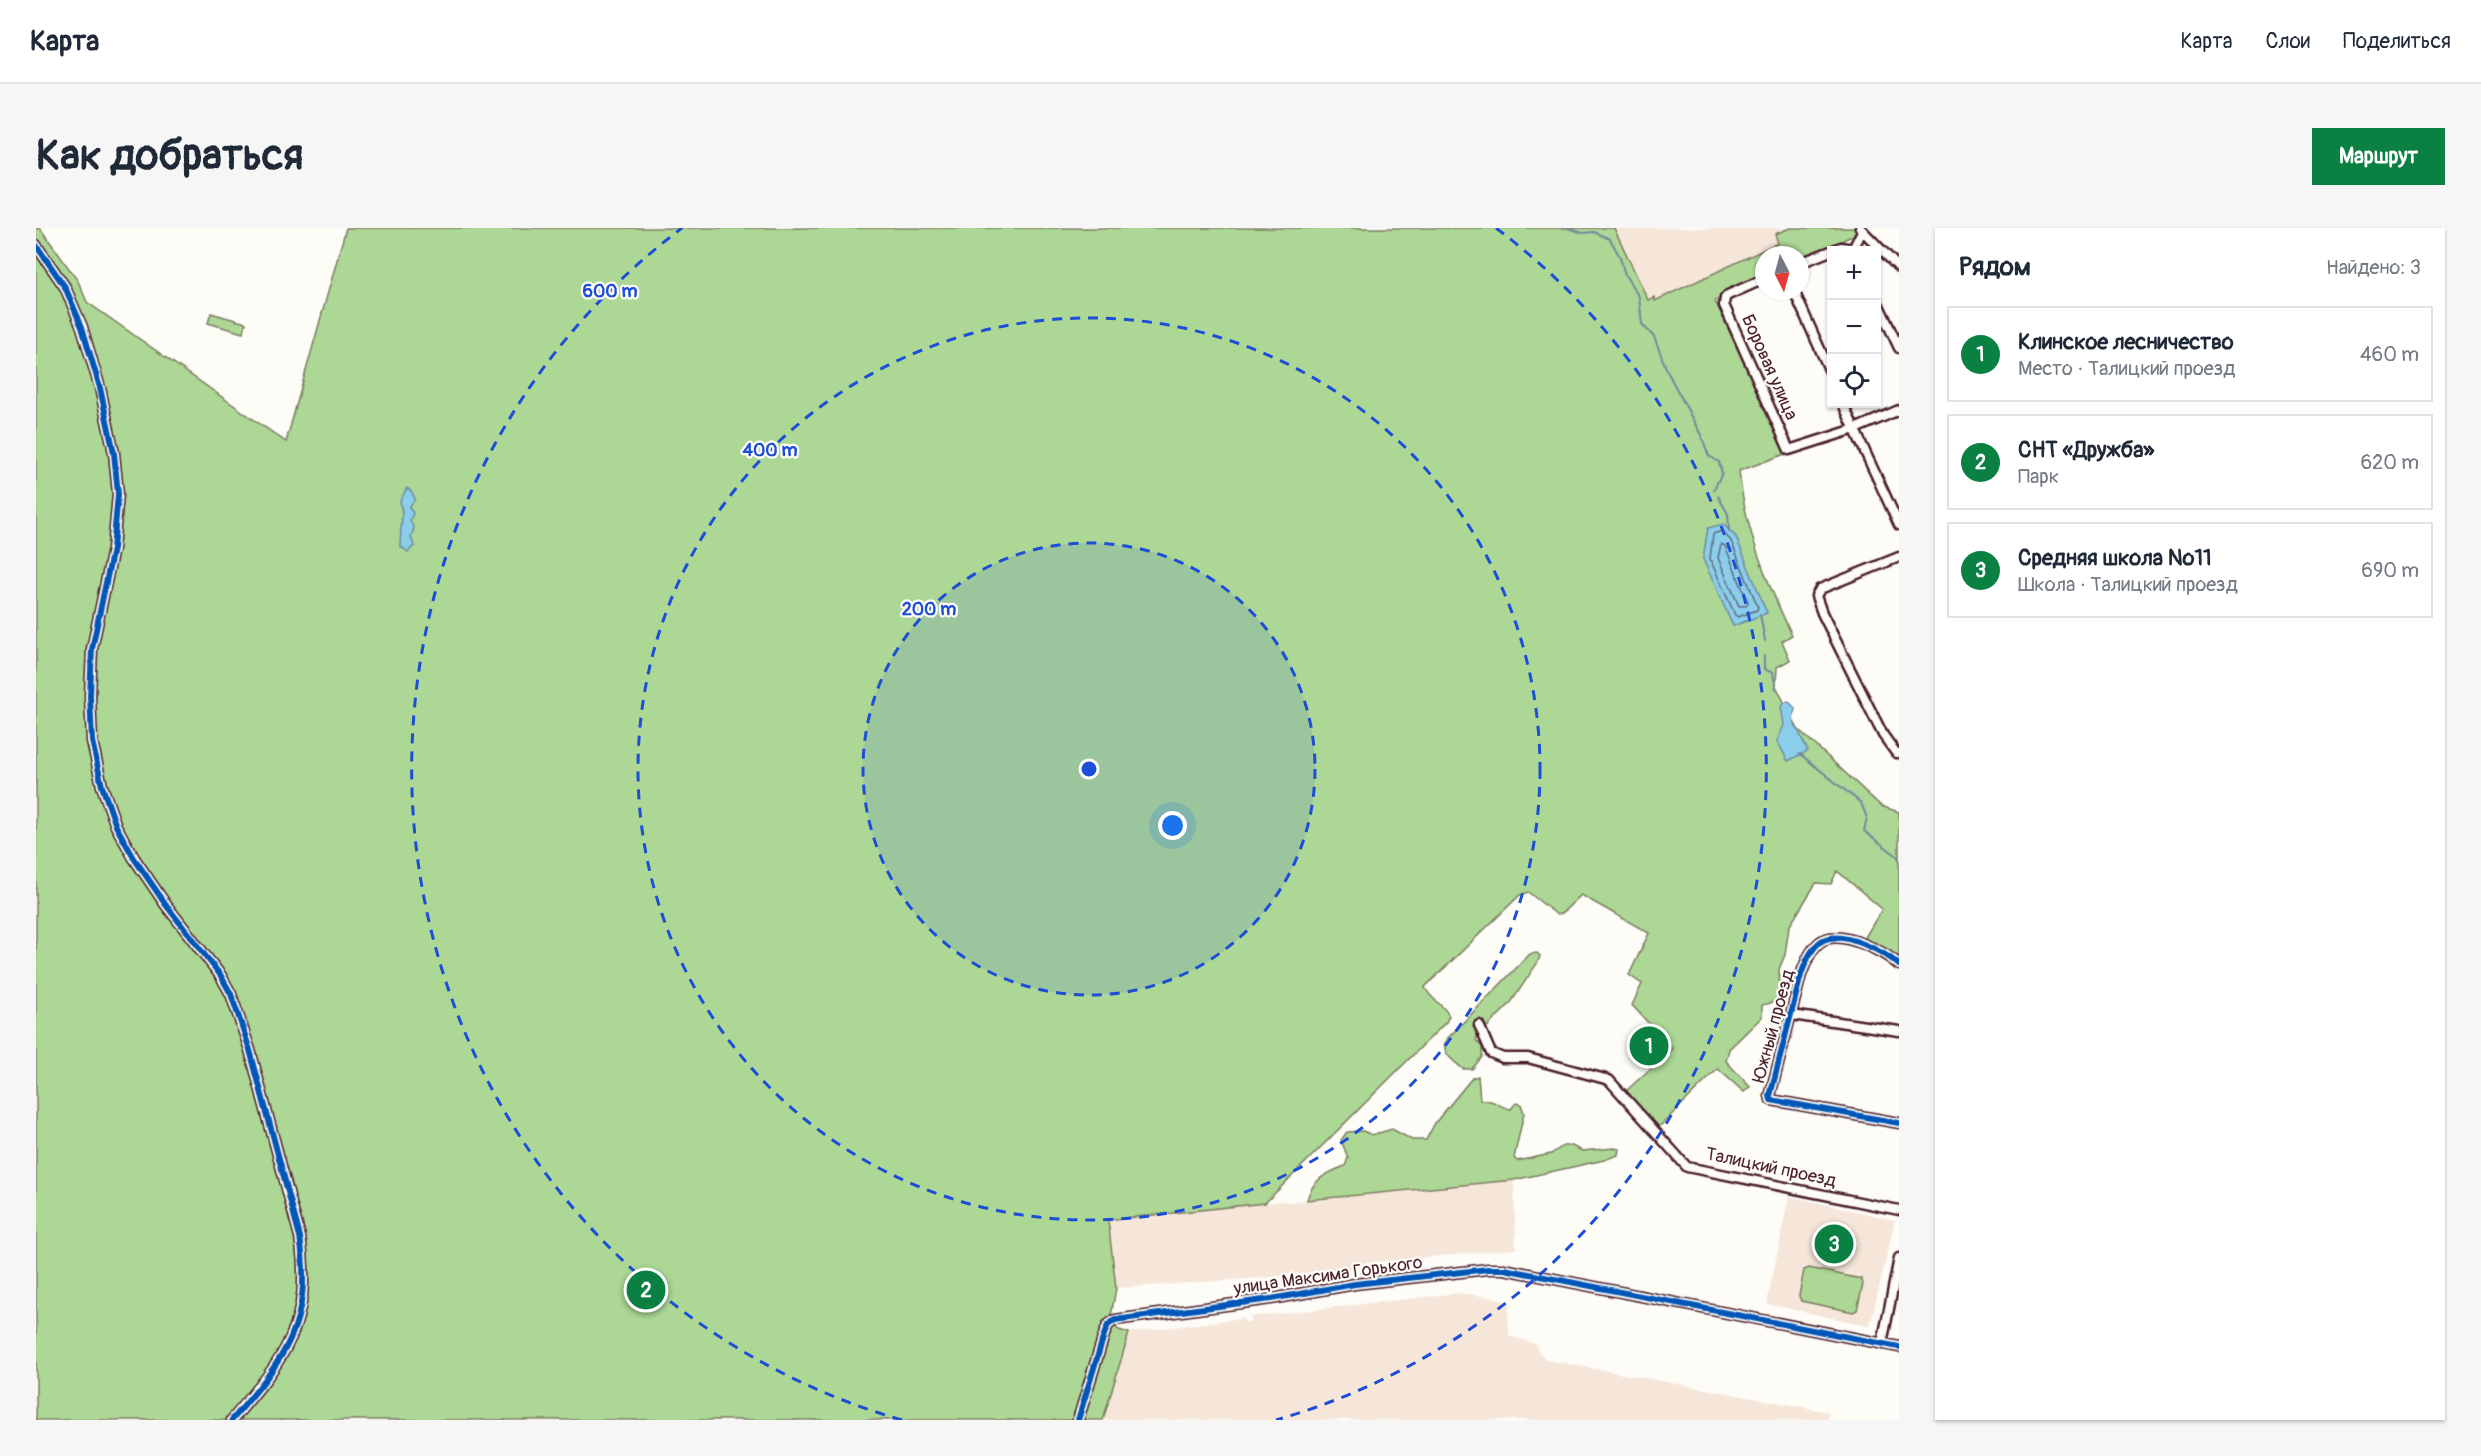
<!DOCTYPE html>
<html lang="ru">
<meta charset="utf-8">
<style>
body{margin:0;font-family:Pangolin,sans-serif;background:#f6f6f7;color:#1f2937}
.controls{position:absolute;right:18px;top:18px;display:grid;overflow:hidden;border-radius:0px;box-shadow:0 2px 4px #0004}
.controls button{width:54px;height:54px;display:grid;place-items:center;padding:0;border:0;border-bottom:2px solid #e0e1e3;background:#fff;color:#1f2937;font:30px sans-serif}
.compass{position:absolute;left:1719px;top:18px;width:54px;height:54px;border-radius:50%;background:#fff;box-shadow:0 2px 4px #0004;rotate:174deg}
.you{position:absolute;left:1137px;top:598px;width:21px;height:21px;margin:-15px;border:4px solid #fff;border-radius:50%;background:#1a73e8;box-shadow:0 0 0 9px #1a73e833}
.badge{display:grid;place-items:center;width:39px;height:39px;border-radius:50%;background:#0b8043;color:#fff;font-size:20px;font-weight:700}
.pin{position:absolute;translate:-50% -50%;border:3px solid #fff;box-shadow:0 2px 6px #0006}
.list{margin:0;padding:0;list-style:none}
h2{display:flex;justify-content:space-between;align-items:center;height:78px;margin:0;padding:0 24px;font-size:26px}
h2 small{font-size:20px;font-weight:400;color:#747a83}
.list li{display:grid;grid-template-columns:39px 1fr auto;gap:18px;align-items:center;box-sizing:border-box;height:96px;margin:0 12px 12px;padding:0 12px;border:2px solid #e0e1e3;border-radius:0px}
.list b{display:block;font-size:22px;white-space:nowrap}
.list p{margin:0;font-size:20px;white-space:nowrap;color:#747a83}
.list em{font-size:20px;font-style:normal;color:#747a83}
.icon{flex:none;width:33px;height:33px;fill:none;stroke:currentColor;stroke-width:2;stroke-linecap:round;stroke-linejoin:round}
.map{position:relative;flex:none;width:1863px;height:1192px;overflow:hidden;border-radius:0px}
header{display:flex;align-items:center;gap:36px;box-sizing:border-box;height:84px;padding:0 30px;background:#fff;border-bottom:2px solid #e0e1e3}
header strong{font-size:28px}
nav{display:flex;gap:33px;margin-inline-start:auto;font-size:21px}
.intro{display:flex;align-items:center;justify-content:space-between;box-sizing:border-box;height:144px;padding:0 36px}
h1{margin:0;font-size:42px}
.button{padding:15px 27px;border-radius:0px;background:#0b8043;color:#fff;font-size:21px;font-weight:700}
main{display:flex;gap:36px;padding:0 36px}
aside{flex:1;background:#fff;border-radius:0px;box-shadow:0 2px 4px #0004}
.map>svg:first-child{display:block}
</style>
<header>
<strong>Карта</strong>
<nav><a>Карта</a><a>Слои</a><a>Поделиться</a></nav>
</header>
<div class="intro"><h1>Как добраться</h1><a class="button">Маршрут</a></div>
<main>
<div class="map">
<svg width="1863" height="1192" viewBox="0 0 1863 1192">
<rect width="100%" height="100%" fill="#fdfcf7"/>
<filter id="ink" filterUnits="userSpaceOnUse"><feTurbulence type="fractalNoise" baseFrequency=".0167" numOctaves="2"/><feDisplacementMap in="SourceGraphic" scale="12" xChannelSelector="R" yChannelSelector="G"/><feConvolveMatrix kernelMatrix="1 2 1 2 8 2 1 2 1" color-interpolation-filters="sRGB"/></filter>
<g filter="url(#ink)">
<path fill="#f5e6d9" d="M1578,0H1754L1745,3L1743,15L1619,73L1612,72Z
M1478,952L1480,1021L1326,1035V1039L1226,1050L1080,1060L1072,992L1180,979L1245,973L1254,974L1350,963Z
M1753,968L1859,992L1834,1098L1731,1076Z
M1423,1065L1461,1070L1475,1076L1472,1081L1473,1108L1500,1116L1502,1123L1511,1132L1793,1184L1791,1192H1067L1093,1105L1207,1090L1208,1094H1215V1089Z"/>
<path fill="#acd795" stroke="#7b7b60" stroke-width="1.5" d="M0,0H4L42,53L51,74L250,214L310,0H1578L1612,72L1618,69L1619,73L1742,15L1739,6L1754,0H1823L1826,3L1764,33V27H1728V49L1679,73L1752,225L1703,243C1709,301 1731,355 1756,407L1746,413L1754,432L1741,439L1740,458L1762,501L1845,578L1863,584V737L1825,716L1846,681L1801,643L1795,656L1780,655L1753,699L1749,727L1743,741L1744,762L1742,769L1735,775L1726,777V789L1693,821L1690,833L1714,859L1708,864L1682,841L1623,899L1590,863L1636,821L1596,777L1606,756L1593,747L1613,705L1545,667L1526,685L1521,687L1492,664L1484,667L1389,759C1394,772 1408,776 1413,788L1410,794L1229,975L1072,992L1080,1060L1074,1094L1083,1102L1093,1105L1067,1192H0Z
M175,85L210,95L207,105L172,95Z
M1501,725L1504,728L1502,734L1474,776L1442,808L1440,812L1446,819V829L1436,841H1427C1418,833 1404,825 1410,812L1494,726Z
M1442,848L1444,872C1459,871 1462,879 1475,881L1480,875L1485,876L1488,885L1478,930L1481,933L1515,926L1527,918H1536L1546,923L1578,920L1583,921L1582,927L1568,932L1478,952L1271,972C1276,952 1290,945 1309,938L1312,930L1305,912L1311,904L1327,903L1336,907L1356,901L1376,912H1390L1399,895L1436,850Z
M1773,1040L1825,1051L1827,1056L1821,1082L1817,1084L1765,1073L1763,1068L1768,1042Z"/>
<path fill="#8aceec" stroke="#70889f" stroke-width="1.5" d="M371,260L376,264L379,271L373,279L377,285L374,293L378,300L375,309L378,318L372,324L364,318L366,284L364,273Z
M1687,296L1700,309L1731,385L1697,398L1667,331L1672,300Z
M1752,473L1759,480L1757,492L1772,523L1752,533L1741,513L1748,497L1745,478Z"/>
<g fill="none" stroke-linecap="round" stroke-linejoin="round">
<path stroke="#646578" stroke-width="1.5" d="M1686,303L1695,313L1722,379L1721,382L1702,389L1699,387L1674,331L1677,306Z
M1685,316L1689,318L1712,374L1710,378H1703L1682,330Z"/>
<path stroke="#70889f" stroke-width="2" d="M1532,0L1547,5L1558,4L1574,11L1584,29L1589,47L1603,69L1606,96L1618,109L1632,145L1665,207L1673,228L1683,234L1686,245L1678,261
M1682,268L1692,286L1693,304
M1724,386L1729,413
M1728,428V441L1737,445L1740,461
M1764,526L1825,575L1831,590L1828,603L1860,627L1863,631"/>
<g stroke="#4a1f2b" stroke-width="13">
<path id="street" d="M1824,0L1863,40
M0,17L29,59L46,99L64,160L78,225L82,266L77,321L56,421L54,468L56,513L66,558L80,598L98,630L130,677L185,748L195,766L214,822L264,1009C277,1095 249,1130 196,1192
M1764,35L1805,19L1817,21L1826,3
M1728,51L1692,67L1689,70L1688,77L1753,222L1819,201L1863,182
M1758,63L1796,148
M1840,71L1863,120
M1807,176L1863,297
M1863,329L1784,361L1780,368L1786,385L1847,507L1860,525H1863
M1863,737C1848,723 1803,700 1784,714C1774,722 1769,736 1765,747L1734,868L1735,872L1863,895
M1756,787L1863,803
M1443,797L1455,825L1467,830H1492L1573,852L1651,939L1863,982
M1846,1116L1863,1030
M1042,1192L1068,1107L1072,1097L1079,1092L1235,1071L1319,1056L1452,1041H1468L1863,1119"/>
</g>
<use href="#street" stroke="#fdfcf7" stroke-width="8"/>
<g stroke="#fdfcf7" stroke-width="10">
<path id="cycleway" d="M0,17L29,59L46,99L64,160L78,225L82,266L77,321L56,421L54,468L56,513L66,558L80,598L98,630L130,677L185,748L195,766L214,822L264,1009C277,1095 249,1130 196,1192
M1863,737C1848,723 1803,700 1784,714C1774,722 1769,736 1765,747L1734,868L1735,872L1863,895
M1042,1192L1068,1107L1072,1097L1079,1092L1235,1071L1319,1056L1452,1041H1468L1863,1119"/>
</g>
<use href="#cycleway" stroke="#0057b8" stroke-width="6"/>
</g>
</g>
<circle cx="1053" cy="541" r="226" fill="#1d4ed8" fill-opacity=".12"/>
<g fill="none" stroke="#1d4ed8" stroke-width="3" stroke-dasharray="10 8">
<circle cx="1053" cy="541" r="226"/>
<circle cx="1053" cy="541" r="451"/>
<path d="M866 1192A677 677 0 0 1 646 0M1460 0A677 677 0 0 1 1240 1192"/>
</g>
<g text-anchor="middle" stroke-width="4.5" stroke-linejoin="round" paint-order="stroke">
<g font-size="18" fill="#4a1f2b" stroke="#fdfcf7">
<text transform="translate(1734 139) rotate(66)" y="6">Боровая улица</text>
<text transform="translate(1737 798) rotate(-75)" y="6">Южный проезд</text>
<text transform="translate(1735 939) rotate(12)" y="6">Талицкий проезд</text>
<text transform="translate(1292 1047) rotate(-8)" y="6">улица Максима Горького</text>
</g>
</g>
<circle cx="1053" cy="541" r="9" fill="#1d4ed8" stroke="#fdfcf7" stroke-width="3"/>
<g font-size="18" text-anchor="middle" font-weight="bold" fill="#1d4ed8" stroke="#fdfcf7" stroke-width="4.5" stroke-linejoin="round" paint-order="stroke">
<text x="574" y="69">600 m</text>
<text x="734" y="228">400 m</text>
<text x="893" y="387">200 m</text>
</g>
</svg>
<div class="controls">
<button>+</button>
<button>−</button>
<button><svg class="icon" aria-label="locate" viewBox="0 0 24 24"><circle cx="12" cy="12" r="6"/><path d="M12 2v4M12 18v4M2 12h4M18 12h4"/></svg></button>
</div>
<svg class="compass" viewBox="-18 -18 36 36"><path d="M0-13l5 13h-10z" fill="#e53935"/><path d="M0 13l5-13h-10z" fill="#747a83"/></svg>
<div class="you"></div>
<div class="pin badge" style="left:1613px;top:818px">1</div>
<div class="pin badge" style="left:610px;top:1062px">2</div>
<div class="pin badge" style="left:1798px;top:1016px">3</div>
</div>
<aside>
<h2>Рядом<small>Найдено: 3</small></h2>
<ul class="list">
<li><span class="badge">1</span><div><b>Клинское лесничество</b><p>Место · Талицкий проезд</p></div><em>460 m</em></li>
<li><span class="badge">2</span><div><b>СНТ «Дружба»</b><p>Парк</p></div><em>620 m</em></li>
<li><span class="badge">3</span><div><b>Средняя школа №11</b><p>Школа · Талицкий проезд</p></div><em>690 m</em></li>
</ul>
</aside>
</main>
